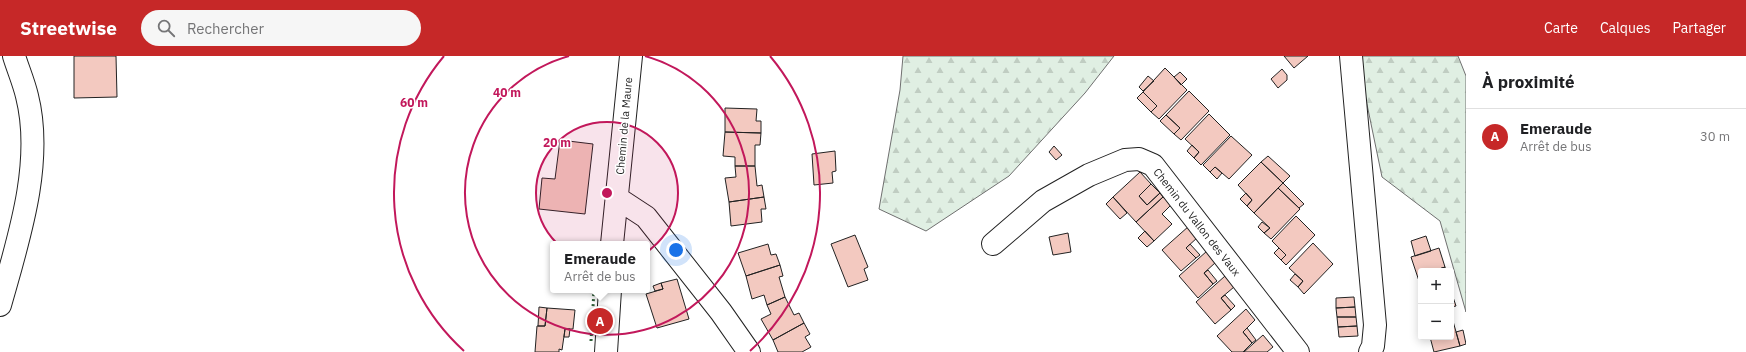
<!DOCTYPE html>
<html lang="fr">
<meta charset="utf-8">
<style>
body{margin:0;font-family:"IBM Plex Sans",sans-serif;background:#f6f6f6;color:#202124}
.controls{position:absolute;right:12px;bottom:12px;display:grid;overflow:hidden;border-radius:4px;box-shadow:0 2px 10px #0003}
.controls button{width:36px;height:36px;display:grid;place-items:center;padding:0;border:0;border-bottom:1px solid #e0e0e0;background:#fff;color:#202124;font:20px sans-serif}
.you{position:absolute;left:676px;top:194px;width:14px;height:14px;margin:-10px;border:3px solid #fff;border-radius:50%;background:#1a73e8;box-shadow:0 0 0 6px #1a73e833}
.badge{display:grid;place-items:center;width:26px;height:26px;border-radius:50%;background:#c62828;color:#fff;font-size:13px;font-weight:700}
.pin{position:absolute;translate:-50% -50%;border:2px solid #fff;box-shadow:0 1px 4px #0006}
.popup{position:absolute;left:550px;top:185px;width:100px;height:52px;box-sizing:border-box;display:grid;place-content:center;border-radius:4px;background:#fff;filter:drop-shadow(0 1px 3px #0005);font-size:13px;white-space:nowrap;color:#757577}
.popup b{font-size:15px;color:#202124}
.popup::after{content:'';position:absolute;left:50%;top:100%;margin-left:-8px;border:8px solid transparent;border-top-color:#fff}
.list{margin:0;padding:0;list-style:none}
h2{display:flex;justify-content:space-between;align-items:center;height:52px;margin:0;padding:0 16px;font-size:17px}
h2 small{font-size:13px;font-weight:400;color:#757577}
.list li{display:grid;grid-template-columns:26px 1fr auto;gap:12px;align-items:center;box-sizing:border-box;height:56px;padding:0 16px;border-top:1px solid #e0e0e0}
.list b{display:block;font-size:15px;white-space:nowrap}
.list p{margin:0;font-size:13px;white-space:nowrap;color:#757577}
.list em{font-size:13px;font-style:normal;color:#757577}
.icon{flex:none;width:22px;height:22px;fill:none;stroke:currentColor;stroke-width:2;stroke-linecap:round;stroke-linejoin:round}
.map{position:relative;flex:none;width:1466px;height:296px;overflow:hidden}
header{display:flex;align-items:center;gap:24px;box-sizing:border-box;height:56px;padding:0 20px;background:#c62828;color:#fff}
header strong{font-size:19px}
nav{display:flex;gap:22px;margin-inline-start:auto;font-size:14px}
.search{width:280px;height:36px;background:#f6f6f6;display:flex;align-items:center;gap:10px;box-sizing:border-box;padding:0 14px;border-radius:22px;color:#757577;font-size:15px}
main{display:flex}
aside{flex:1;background:#fff}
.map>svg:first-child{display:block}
</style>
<header>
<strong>Streetwise</strong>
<div class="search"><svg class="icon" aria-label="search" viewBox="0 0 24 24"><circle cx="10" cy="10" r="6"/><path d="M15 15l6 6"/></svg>Rechercher</div>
<nav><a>Carte</a><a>Calques</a><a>Partager</a></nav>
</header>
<main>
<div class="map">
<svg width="1466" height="296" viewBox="0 0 1466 296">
<defs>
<pattern id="forest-firs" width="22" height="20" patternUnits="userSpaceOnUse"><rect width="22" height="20" fill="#e0efe3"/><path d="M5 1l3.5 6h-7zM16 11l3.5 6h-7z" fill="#c0cdc2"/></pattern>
</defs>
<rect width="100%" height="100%" fill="#fff"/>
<path fill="url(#forest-firs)" stroke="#6f6f6f" d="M903,0H1114L1085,37L1009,120L926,175L879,153L900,34Z
M1357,0H1458L1466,20V256L1440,165L1382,121Z"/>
<path fill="#f3c9c0" stroke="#222" d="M74,0H116L117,41L74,42Z
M1284,0H1308L1294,12Z
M1165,12L1187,34L1159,63L1151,56L1157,50L1143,36Z
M1282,13L1287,19V24L1278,32L1271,23Z
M1180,16L1187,23L1181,29L1174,21Z
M1148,20L1154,25L1143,35L1139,31Z
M1189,35L1209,55L1181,84L1174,78L1180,72L1166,59Z
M1143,36L1157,50L1151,56L1137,42Z
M725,52L757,53L756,65H761V77L725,76Z
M1209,58L1230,79L1201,109L1194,102L1199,96L1185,83Z
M1166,59L1180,72L1174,78L1160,65Z
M725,76L761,77L760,89H755V110H735V101L723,100Z
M1231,80L1252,99L1229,123L1215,111L1210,116L1203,109Z
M560,84L593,88L585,158L539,153L542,122L555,123Z
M1192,89L1199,96L1194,102L1187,95Z
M1054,90L1062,99L1056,104L1049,96Z
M835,95L836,115L832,116L833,127L814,129L812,98Z
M1268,100L1290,120L1283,127L1261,106Z
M1261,106L1283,127L1254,157L1247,150L1252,144L1238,129Z
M735,110H755L757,130L762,129L764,141L729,146L725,122L736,121Z
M1215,111L1222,117L1217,123L1210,116Z
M1140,116L1151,128L1139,140L1147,149L1160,137L1163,141L1136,166L1113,141Z
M1283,127L1304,148L1299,152L1278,132Z
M1151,128L1160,137L1147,149L1139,140Z
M1278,132L1300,153L1271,183L1264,177L1270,172L1254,157Z
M1246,137L1252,144L1247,150L1240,143Z
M764,141L766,153H761L762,166L731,170L729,146Z
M1113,141L1127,157L1120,163L1106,148Z
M1163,141L1171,149L1162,158L1172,168L1154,185L1136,166Z
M1296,160L1315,179L1286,209L1281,204L1286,199L1272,185Z
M1262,166L1270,172L1264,177L1258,171Z
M1189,170L1198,181L1186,192L1196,202L1181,215L1162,194Z
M1145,175L1154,185L1147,191L1138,182Z
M1068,177L1071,196L1053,199L1049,181Z
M855,179L868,211L864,213L868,224L848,231L831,188Z
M1426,180L1431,195L1415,200L1411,185Z
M1313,187L1333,208L1304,238L1298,231L1303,225L1289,212Z
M768,188L771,199L776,198L780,209L746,220L738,197Z
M1190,188L1200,199L1196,202L1186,192Z
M1279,192L1286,199L1281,204L1274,197Z
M1439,192L1445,211L1439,213L1440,215H1421V231L1411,201Z
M1207,195L1216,206L1204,217L1213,228L1198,242L1179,220Z
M780,209L783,220L779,221L785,241L767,249L764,239L752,243L746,220Z
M1445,211L1446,215H1440L1439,213Z
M1208,214L1217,225L1213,228L1204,217Z
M1295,218L1303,225L1298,231L1290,224Z
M1225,220L1234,231L1221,242L1231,254L1215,268L1196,246Z
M677,223L689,263L657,272L646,238L663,233L661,227Z
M661,227L663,233L655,235L653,230Z
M1451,235L1456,250L1451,251Z
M1225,239L1235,250L1231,254L1221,242Z
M785,241L794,259L799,257L804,267L773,284L761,263L771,258L767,249Z
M1354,241L1355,251L1336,252V242Z
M539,251L547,252L545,270H538Z
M1355,251L1356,261H1337L1336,252Z
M547,252L575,254L573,273H565L562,294L559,293V296H535L537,270H545Z
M1246,253L1255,264L1243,276L1252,287L1243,296H1232L1217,280Z
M1451,258L1460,290L1434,296L1430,281H1451Z
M1337,261H1356L1357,270L1338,271Z
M804,267L810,278L805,281L811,291L802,296H778L773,284Z
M1357,270L1358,280L1339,281L1338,271Z
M1247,272L1256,284L1252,287L1243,276Z
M565,273H570L569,281H564Z
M1463,274L1466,288L1460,290L1456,276Z
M1263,279L1273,291L1267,296H1244Z"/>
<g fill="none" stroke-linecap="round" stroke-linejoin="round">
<g stroke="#222" stroke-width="24">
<path id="minor" d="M1351,0L1375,269L1373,290L1370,296
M617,142L646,161L721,256L749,296
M612,188L631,0
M993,188L1043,145L1089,119L1125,104L1139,103L1153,109L1298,296
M0,249C18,185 44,107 27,40C24,27 18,13 14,0
M606,296L610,234"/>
</g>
<use href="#minor" stroke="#fff" stroke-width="22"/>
<path stroke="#2f5e38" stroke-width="3" stroke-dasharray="2 3" stroke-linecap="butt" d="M591,285L594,234"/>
</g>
<circle cx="607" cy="137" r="71" fill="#c2185b" fill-opacity=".12"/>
<g fill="none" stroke="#c2185b" stroke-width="2">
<circle cx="607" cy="137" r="71"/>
<path d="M645 0A142 142 0 1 1 569 0"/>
<path d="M464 295A213 213 0 0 1 444 0M770 0A213 213 0 0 1 750 295"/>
</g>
<g text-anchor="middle" stroke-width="3" stroke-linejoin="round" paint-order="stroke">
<g font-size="11" fill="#222" stroke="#fff">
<text transform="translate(624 70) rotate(-85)" y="4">Chemin de la Maure</text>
<text transform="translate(1197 166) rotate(52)" y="4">Chemin du Vallon des Vaux</text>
</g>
</g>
<circle cx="607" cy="137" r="6" fill="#c2185b" stroke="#fff" stroke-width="2"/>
<g font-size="12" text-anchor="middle" font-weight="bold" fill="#c2185b" stroke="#fff" stroke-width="3" stroke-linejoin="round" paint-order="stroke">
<text x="507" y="41">40 m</text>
<text x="414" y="51">60 m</text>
<text x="557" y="91">20 m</text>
</g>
</svg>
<div class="controls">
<button>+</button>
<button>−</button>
</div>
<div class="you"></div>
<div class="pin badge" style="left:600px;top:265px">A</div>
<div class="popup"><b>Emeraude</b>Arrêt de bus</div>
</div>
<aside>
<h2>À proximité<small></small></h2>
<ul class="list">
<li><span class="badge">A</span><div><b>Emeraude</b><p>Arrêt de bus</p></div><em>30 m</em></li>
</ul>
</aside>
</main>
